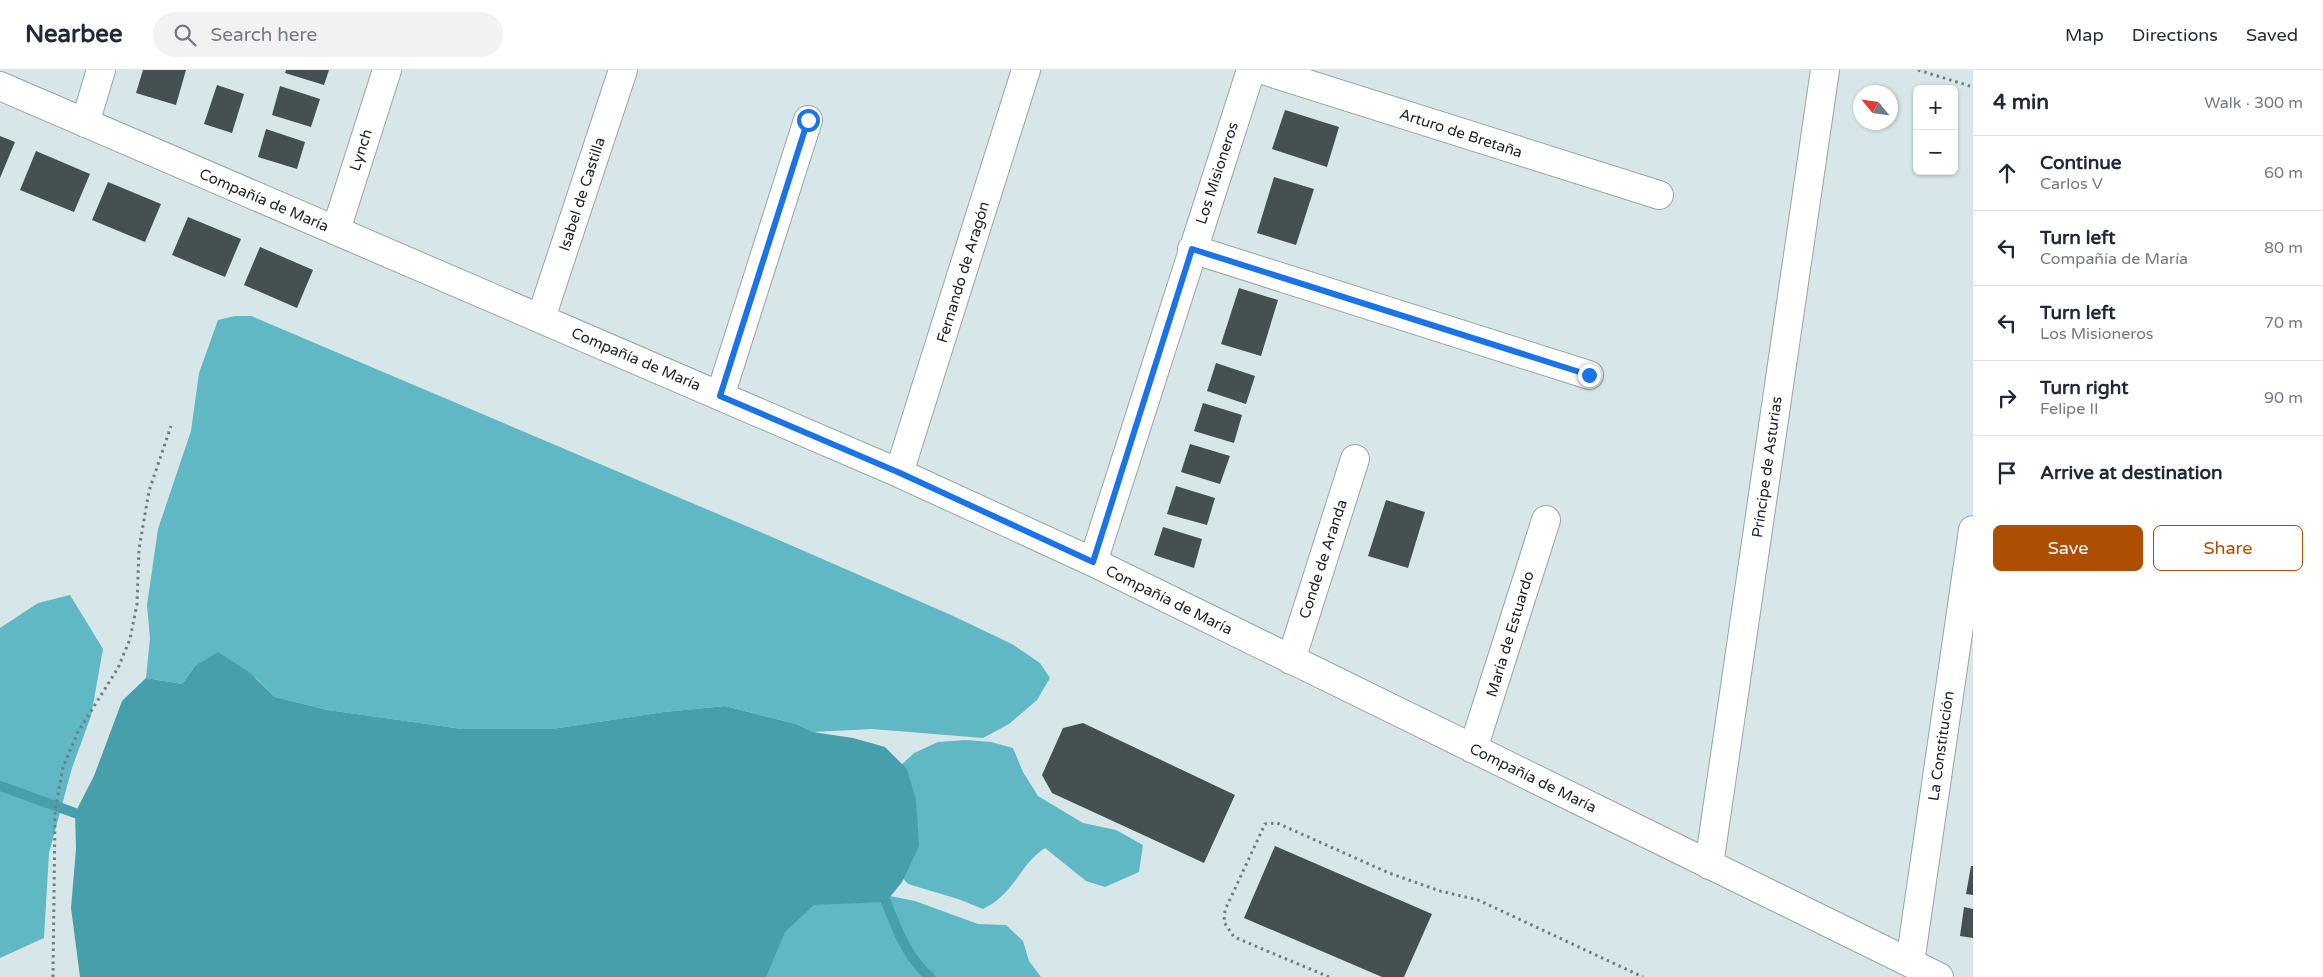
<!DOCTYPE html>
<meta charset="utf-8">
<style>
body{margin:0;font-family:"Varela Round",sans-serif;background:#f2f2f3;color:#1f2937}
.controls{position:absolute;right:15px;top:15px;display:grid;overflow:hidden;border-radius:8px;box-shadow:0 1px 4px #0004}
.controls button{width:45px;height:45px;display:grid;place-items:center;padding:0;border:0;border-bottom:1px solid #e0e1e3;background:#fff;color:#1f2937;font:25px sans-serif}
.compass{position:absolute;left:1853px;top:15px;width:45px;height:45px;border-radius:50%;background:#fff;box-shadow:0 1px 4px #0004;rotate:299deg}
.stop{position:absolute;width:15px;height:15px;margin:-11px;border:4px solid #1a73e8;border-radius:50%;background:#fff}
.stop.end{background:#1a73e8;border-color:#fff;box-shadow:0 1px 5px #0008}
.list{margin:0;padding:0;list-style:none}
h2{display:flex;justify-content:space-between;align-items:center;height:65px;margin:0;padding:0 20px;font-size:21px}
h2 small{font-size:16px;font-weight:400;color:#747a83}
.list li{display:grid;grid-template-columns:32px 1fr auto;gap:15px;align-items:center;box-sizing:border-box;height:75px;padding:0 20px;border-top:1px solid #e0e1e3}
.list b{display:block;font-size:19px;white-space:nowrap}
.list p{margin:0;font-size:16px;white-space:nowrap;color:#747a83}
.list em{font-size:16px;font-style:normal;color:#747a83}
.actions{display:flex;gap:10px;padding:15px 20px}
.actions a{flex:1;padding:11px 0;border:1px solid #ae4e03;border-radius:8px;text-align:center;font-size:18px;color:#ae4e03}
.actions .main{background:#ae4e03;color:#fff}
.icon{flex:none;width:28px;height:28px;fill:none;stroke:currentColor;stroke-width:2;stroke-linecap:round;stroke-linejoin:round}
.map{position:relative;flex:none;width:1973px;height:907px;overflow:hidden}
header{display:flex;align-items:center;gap:30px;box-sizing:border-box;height:70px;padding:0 25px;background:#fff;border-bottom:1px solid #e0e1e3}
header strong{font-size:24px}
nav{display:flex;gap:28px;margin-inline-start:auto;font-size:18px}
.search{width:350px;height:45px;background:#f2f2f3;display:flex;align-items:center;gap:12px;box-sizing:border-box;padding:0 18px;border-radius:28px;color:#747a83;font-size:19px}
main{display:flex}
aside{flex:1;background:#fff}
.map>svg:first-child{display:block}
</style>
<header>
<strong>Nearbee</strong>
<div class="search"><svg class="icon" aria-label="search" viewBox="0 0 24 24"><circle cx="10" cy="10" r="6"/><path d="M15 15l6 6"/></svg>Search here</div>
<nav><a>Map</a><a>Directions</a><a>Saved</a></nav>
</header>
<main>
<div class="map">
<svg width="1973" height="907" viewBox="0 0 1973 907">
<rect width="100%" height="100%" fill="#d7e6e8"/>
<path fill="#60b8c4" d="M235,246H251L765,464L951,545L1012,574L1040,593L1050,608L1037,630L1009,654L983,668L872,659L813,662L796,654L725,636L664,642L552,659H462L328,640L275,627L256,608L195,596L182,614L146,608L150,568L147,535L158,459L191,361L199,303L218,250Z
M70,525L103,579L91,646L72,698L49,783L44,868L0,888V558L38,533Z
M966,670L991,672L1013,678L1023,702L1038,726L1083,753L1116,760L1143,775L1139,802L1105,817L1086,811L1045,778C1018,796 1016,823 983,839L958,829L908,814L884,787L897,699L914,683L938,672Z
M880,824L915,831L978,854L1006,855L1023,871L1029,891L1041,907H761L781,825Z"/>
<path fill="#469fab" d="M218,582L249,602L275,627L328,640L462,659H552L664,642L725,636L796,654L813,662L853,668L885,677L907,699L916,730L919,776L902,812L886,832L814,835L785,862L766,907H80L71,838L76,779L75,743L94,706L122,631L146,608L182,614L195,596Z"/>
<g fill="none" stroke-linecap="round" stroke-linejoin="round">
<path stroke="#469fab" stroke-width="10" d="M0,716L75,743
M886,832C897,859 907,888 930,907"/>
</g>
<path fill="#445052" d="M143,0H186L176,35L136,23Z
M286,0H329L324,15L285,3Z
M217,15L244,24L232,63L204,54Z
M280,16L320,29L311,57L272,45Z
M1285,40L1339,57L1327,97L1272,79Z
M266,59L305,72L297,99L258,87Z
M0,66L15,72L0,108Z
M36,81L90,104L74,142L20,120Z
M1274,107L1314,119L1296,175L1257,163Z
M108,112L161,134L145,172L92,150Z
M188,147L241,169L225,207L172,185Z
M260,177L313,200L297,238L244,215Z
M1239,218L1278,230L1261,286L1221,274Z
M1216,293L1255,306L1246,334L1207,321Z
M1203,333L1242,345L1234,373L1194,361Z
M1190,374L1230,386L1220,414L1181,402Z
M1176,416L1215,428L1207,455L1167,444Z
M1386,430L1425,442L1408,498L1368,486Z
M1163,457L1202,469L1194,498L1154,485Z
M1083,653L1235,725L1204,793L1052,723L1042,705L1063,658Z
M1275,776L1432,844L1404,907H1382L1244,848Z
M1971,796H1973V825L1966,824Z
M1964,837L1973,839V868L1960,866Z"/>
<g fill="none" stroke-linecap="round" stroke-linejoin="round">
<g stroke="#97a5a7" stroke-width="30">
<path id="minor" d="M1263,0L1659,125
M0,16L899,403L1093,492L1939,907
M85,53L101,0
M336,160L387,0
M1192,179L1589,305
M541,248L623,0
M720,326L808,50
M899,403L1026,0
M1093,492L1251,0
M1291,590L1355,389
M1473,679L1546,450
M1709,795L1825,0
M1910,893L1973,460"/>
</g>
<path stroke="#737d7e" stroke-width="3" stroke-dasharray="2.5 4" stroke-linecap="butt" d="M1918,0L1973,17
M53,907L55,741L63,697L78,662L118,598L130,569L137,534L139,479L149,421L171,356
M1329,907L1234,867L1224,852L1225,840L1265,754L1277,753L1389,803L1440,821L1478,830L1643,907"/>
<use href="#minor" stroke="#fff" stroke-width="28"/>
</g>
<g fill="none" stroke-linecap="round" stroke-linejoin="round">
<path stroke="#1a73e8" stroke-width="6" d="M808,50L720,326L900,403L1093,492L1192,179L1589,305"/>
</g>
<g text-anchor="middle" stroke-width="5" stroke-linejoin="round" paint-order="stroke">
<g font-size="15" fill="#202627" stroke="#fff">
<text transform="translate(1461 63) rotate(18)" y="5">Arturo de Bretaña</text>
<text transform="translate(361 80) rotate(-72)" y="5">Lynch</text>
<text transform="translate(1217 103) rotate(-72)" y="5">Los Misioneros</text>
<text transform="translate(582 124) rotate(-72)" y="5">Isabel de Castilla</text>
<text transform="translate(264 130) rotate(23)" y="5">Compañía de María</text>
<text transform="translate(963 202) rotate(-73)" y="5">Fernando de Aragón</text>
<text transform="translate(636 289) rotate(23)" y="5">Compañía de María</text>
<text transform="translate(1767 397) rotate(-82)" y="5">Príncipe de Asturias</text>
<text transform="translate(1323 489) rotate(-72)" y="5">Conde de Aranda</text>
<text transform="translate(1169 530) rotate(26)" y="5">Compañía de María</text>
<text transform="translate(1510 564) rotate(-73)" y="5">María de Estuardo</text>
<text transform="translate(1941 676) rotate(-82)" y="5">La Constitución</text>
<text transform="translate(1533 708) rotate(26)" y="5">Compañía de María</text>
</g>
</g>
</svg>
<div class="controls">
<button>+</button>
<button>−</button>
</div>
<svg class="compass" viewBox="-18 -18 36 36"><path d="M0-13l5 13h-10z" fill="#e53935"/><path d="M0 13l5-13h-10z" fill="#747a83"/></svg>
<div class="stop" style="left:808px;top:50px"></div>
<div class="stop end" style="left:1589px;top:305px"></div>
</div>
<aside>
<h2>4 min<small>Walk · 300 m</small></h2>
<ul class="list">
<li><svg class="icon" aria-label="ahead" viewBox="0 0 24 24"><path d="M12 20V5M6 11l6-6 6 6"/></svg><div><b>Continue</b><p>Carlos V</p></div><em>60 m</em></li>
<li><svg class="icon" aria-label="left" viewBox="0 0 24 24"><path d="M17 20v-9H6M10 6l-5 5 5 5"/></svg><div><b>Turn left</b><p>Compañía de María</p></div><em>80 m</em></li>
<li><svg class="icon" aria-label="left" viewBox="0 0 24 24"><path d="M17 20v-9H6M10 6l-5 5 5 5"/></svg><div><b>Turn left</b><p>Los Misioneros</p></div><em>70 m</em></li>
<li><svg class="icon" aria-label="right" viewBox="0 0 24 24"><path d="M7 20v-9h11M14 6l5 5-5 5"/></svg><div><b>Turn right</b><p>Felipe II</p></div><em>90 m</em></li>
<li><svg class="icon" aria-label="arrive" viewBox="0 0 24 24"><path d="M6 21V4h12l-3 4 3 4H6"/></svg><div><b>Arrive at destination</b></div></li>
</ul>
<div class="actions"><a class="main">Save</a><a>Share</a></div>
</aside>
</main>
